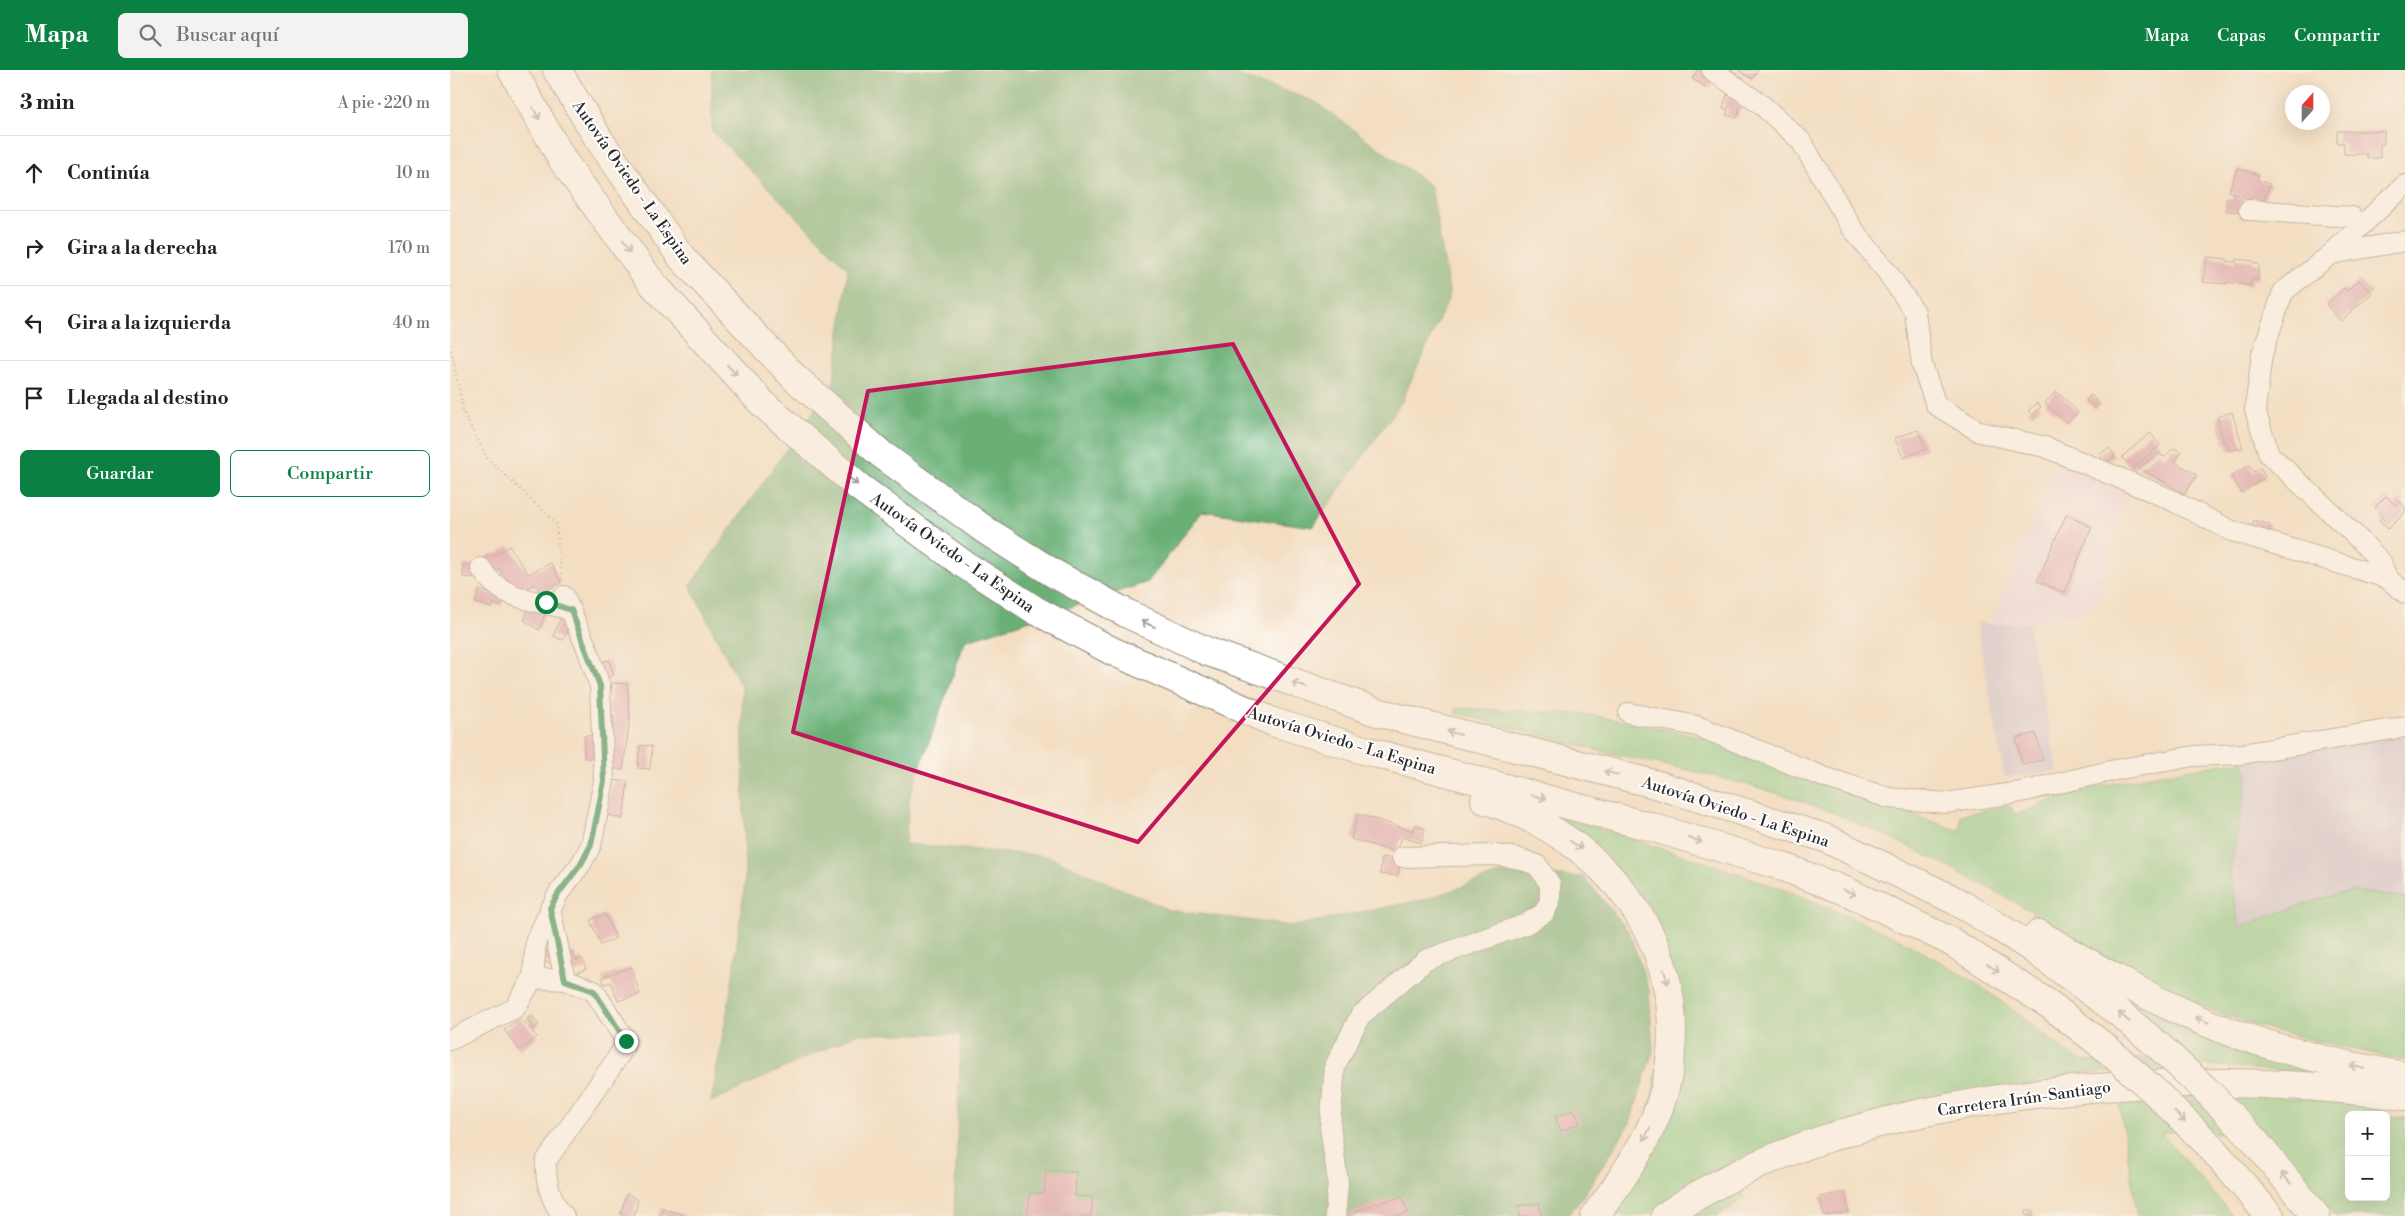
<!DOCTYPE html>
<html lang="es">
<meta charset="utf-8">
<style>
body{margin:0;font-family:"Libre Bodoni",serif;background:#f2f2f2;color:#222}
.controls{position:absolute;right:15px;bottom:15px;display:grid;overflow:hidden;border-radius:8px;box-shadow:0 5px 20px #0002}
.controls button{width:45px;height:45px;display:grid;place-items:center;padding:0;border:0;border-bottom:1px solid #e0e0e0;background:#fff;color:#222;font:25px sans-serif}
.compass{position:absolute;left:1835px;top:15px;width:45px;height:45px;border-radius:50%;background:#fff;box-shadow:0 5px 20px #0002;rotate:21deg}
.stop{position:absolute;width:15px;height:15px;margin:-11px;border:4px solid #0b8043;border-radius:50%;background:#fff}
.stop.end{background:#0b8043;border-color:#fff;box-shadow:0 1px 5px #0008}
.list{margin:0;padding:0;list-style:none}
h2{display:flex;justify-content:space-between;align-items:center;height:65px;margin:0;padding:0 20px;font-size:21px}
h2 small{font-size:16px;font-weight:400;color:#767676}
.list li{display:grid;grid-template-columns:32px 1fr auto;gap:15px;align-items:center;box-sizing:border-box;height:75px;padding:0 20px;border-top:1px solid #e0e0e0}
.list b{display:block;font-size:19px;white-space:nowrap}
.list em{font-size:16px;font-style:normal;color:#767676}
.actions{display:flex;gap:10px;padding:15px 20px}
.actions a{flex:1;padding:11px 0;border:1px solid #0b8043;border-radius:8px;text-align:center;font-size:18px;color:#0b8043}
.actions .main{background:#0b8043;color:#fff}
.icon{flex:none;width:28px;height:28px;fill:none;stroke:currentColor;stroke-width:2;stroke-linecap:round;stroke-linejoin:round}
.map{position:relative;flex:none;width:1955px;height:1146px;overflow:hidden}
header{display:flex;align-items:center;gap:30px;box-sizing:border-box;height:70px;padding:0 25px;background:#0b8043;color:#fff}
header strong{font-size:24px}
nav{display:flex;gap:28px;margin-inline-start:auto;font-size:18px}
.search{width:350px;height:45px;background:#f2f2f2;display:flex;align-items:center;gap:12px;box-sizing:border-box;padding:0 18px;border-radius:8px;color:#767676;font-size:19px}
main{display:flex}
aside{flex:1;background:#fff}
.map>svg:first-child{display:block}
</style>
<header>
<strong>Mapa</strong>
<div class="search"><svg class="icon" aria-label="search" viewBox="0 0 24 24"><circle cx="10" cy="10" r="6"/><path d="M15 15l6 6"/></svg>Buscar aquí</div>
<nav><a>Mapa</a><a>Capas</a><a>Compartir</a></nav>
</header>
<main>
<aside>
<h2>3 min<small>A pie · 220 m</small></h2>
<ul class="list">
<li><svg class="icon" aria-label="ahead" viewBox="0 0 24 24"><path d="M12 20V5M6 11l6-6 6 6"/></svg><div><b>Continúa</b></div><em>10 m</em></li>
<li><svg class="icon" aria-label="right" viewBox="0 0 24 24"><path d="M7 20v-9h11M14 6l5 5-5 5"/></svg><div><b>Gira a la derecha</b></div><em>170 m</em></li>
<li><svg class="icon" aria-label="left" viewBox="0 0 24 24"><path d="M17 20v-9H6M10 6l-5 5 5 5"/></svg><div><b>Gira a la izquierda</b></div><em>40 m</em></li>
<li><svg class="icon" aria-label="arrive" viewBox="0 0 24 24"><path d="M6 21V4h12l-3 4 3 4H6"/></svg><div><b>Llegada al destino</b></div></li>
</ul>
<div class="actions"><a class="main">Guardar</a><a>Compartir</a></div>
</aside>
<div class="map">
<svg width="1955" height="1146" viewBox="0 0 1955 1146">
<rect width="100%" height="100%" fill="#fff"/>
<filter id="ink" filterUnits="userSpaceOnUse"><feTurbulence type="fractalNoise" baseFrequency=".02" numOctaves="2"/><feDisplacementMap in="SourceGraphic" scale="10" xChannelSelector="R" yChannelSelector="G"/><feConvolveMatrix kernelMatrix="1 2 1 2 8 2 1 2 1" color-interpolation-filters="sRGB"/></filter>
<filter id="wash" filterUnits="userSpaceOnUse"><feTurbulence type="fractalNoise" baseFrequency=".0096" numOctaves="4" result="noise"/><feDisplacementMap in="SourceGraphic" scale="20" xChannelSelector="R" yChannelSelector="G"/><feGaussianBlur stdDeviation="1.12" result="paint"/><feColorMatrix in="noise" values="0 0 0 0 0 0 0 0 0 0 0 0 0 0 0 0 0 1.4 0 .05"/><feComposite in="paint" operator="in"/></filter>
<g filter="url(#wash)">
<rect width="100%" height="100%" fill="#f3dec2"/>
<path fill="#ecd1ea" d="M1606,392L1677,420L1651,522L1640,537L1630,543L1567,555L1540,554Z"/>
<path fill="#cbbfd5" d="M1526,552L1540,554L1578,553L1608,702L1555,707Z
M1955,662V828L1902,821L1876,827L1789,857L1780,802L1798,705L1792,691Z"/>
<path fill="#84cd8a" stroke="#587c5a" d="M1006,638L1136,644L1253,667L1405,725L1510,761L1511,745L1559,735L1566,745C1637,712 1716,704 1792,691L1798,705L1780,802L1789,857L1876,827L1902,821L1955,828V991C1891,975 1825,965 1764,941C1701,916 1639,882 1581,846L1583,842C1515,805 1448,768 1376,740C1306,713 1232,699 1160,683C1108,671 1057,656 1006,643Z
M1106,746C1149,757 1190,772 1232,785C1332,817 1430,853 1519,909C1556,933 1590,962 1625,988L1634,991L1687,988L1742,989L1693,944L1664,923L1940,1010L1755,995L1646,1003L1596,1009L1220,1129L1193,1146H1155L1188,1097L1225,910L1106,749Z
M1782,1024L1933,1034L1935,1045H1899V1127H1936V1046L1955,1048V1146H1885L1811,1057L1765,1064L1760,1059L1711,1063L1783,1146H1688L1668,1026Z
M1289,1117L1295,1128L1266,1146H1240Z"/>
<path fill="#6bb076" stroke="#4b6e50" d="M262,0H773L864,31L981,116L1000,225L951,333L863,457L752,441L698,512L515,571L460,725L455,774L598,786L719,840L843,856L976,829L1052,803L1134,807L1179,862L1199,920L1203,981L1180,1053L1130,1131L1117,1146H504L511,964H407L261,1032L281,919L295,812L292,618L240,516L384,312L398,199L262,61Z"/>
<g id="blocks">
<path fill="#d78da8" d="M1247,0H1252L1265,7L1258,18L1242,9Z
M1288,0H1308L1302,9Z
M1277,25L1298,31L1296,37L1291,35L1287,48L1276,45L1278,39L1273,38Z
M1887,61H1934V74H1930V88H1917V84H1894V73H1887Z
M1787,98L1809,105L1807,110L1820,114L1814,130L1802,126L1800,130L1791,126V142L1776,141V129H1782L1784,123L1779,122Z
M1757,187L1777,189V191L1786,192V189L1803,191V193L1809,194L1808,210L1801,209V216L1777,212V214L1753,212Z
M1909,210L1922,223L1891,251L1876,235L1894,218L1897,221Z
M1606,321L1628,342L1617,353L1595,333Z
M1641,325L1650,334L1645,339L1636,330Z
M1587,333L1591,337L1583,345L1578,341Z
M1782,342L1793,378L1779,381L1777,373L1774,374L1767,347Z
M1468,360L1476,379L1453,388L1445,368Z
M1700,363L1710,375L1682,399L1672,387Z
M1660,378L1665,387L1654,393L1649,384Z
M1723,378L1731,382L1725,392L1747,405L1735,424L1689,398L1707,383L1715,387Z
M1799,395L1803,402L1810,398L1815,407L1792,423L1781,406Z
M1936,426L1945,435L1949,431L1955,437V442L1938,459L1929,450L1933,446L1925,437Z
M1616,445L1642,457L1614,523L1587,511Z
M1804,450L1820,455L1816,467L1800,461Z
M59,476L78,504L101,493L111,513L90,523L84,514L67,525L49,498L42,502L33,489L42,483L44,486Z
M13,495H26L25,508L13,507Z
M29,520L54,528L52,536L44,534L42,538L25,533Z
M79,536L96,541L89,560L74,550Z
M111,547L121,552L113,570L103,566Z
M159,590L164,605L153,609L148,593Z
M162,613L177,614L180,647L173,700L159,698L164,645L158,644Z
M1586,663L1593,690L1572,694L1566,668Z
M147,665V689L134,688V666Z
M190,675L202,676L200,699L188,698Z
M164,710L178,712L173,749L155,744Z
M908,744L963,761L965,755L975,759L971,773L952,767L946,782L901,769Z
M932,787L950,789L948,806L930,804Z
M155,844L166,868L151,875L140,850Z
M95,881H106V893L94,892Z
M123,882L126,890L132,888L136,899L123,904L115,885Z
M181,897L190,924L168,931L161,912L154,914L152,907Z
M82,946L89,955L84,959L77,949Z
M71,948L87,967L70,980L54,960Z
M1124,1040L1130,1053L1111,1061L1105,1047Z
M596,1100L626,1102L625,1126L643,1127L641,1146H577L580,1123H594Z
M1395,1122L1399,1143L1374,1146L1370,1127Z
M177,1123L188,1130L184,1146L170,1144Z
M952,1127L958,1143L947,1146H896L923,1134Z
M1089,1133L1091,1146H1070L1068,1136Z
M212,1138L237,1146H209Z
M1576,1140H1583V1146H1576Z"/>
</g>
</g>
<g filter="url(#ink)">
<use href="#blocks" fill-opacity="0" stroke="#8f8476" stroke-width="1"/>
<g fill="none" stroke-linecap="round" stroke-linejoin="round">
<g stroke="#8f8476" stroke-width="22">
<path id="minor" d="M1262,0L1312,35L1351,71L1402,158L1437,202L1465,242L1472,295L1486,335L1530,362L1595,377L1715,427L1782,461L1937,508L1955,523
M1799,140L1902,147L1909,157
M1881,184L1955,171
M31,498C50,531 87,530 121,540
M1937,508L1931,492L1911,471L1819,384L1805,340L1812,284L1833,222L1881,184L1955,115
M1179,643L1247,656L1374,707L1439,728L1496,733L1571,722L1665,700L1744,686L1791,684L1955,657
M100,838L115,910
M83,908L86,870L108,824L131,794L141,775L154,711L150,616L137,578L114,526
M0,970L65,938L83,908L115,910L144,921L176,971L172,981L96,1091C95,1110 101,1133 114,1146
M885,1146L888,1112L880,1056L885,996L910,946L976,890L1076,854L1094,843L1100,831V814L1087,795L1067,788L1045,785L952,787"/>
</g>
<g stroke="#8f8476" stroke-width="30">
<path id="highway" d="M62,0L113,91L202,213L313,334L409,417L512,493L585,540L662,581L823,652L917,681L1201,757L1331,796L1398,822L1500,871L1600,935L1656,978
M107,0L150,71L232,188L344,307L431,384L535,460L603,503L676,543L756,581L927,642L1208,715L1375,768L1506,831L1544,854L1583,879L1667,941L1711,978
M1035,730C1157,768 1244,877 1217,1009C1207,1060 1175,1105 1145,1146
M1589,864C1641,895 1694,926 1750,950C1815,978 1885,994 1955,1006
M1804,1070L1866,1146
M1759,1075L1820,1146
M1215,1146C1315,1078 1431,1047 1549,1029C1689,1008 1815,1008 1955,1026"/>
</g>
<path stroke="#8f8476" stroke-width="2.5" stroke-dasharray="1 4" stroke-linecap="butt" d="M0,275L14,344L37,388L106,453L112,509"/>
<use href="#minor" stroke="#fff" stroke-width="20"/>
<use href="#highway" stroke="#fff" stroke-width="28"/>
<g stroke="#8f8476" stroke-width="30" stroke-linecap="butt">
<path id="highway-bridge" d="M1656,978L1704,1021L1759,1075
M1711,978L1760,1024L1804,1070"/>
</g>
<use href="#highway-bridge" stroke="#fff" stroke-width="28"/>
</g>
<defs><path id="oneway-shaft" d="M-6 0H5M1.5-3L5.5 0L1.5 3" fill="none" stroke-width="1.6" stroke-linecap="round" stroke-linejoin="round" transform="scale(1.25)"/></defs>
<g stroke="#a0a0a0">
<use href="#oneway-shaft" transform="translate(86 43) rotate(61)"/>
<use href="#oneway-shaft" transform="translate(176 177) rotate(54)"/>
<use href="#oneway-shaft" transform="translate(282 300) rotate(47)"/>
<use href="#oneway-shaft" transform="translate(402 410) rotate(41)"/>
<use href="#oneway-shaft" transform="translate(698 554) rotate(-155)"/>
<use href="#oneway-shaft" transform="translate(849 615) rotate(-161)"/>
<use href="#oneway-shaft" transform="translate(1004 663) rotate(-165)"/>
<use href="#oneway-shaft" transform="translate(1161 703) rotate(-165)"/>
<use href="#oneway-shaft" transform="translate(1089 727) rotate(15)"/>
<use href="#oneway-shaft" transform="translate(1245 770) rotate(17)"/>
<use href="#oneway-shaft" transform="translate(1126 775) rotate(34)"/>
<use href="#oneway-shaft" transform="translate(1399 822) rotate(23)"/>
<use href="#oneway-shaft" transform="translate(1543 898) rotate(33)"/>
<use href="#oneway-shaft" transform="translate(1216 907) rotate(73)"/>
<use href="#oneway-shaft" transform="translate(1674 947) rotate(-139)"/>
<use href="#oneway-shaft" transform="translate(1752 950) rotate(-158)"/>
<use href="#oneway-shaft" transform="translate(1907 997) rotate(-167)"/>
<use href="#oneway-shaft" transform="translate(1730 1047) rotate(45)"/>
<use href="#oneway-shaft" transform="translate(1197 1064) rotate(117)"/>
<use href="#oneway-shaft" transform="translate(1836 1108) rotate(-130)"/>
</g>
</g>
<g fill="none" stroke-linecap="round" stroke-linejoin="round" filter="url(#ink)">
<path stroke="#0b8043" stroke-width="6" d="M96,532L121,540L150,616L154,711L141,775L131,794L108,824L100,838L115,910L144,921L176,971"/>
</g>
<path d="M0 0H1955V1146H0ZM783,274L909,514L688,772L343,662L418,321Z" fill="#f3dec2" fill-opacity=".55" fill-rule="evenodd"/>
<path fill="none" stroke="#c2185b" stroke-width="4" stroke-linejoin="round" d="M783,274L909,514L688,772L343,662L418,321Z"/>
<g text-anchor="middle" stroke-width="4" stroke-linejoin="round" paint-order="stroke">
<g font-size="16" fill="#2b2b2b" stroke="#fff">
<text transform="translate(183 112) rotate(55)" y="6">Autovía Oviedo - La Espina</text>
<text transform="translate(503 482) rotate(35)" y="6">Autovía Oviedo - La Espina</text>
<text transform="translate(892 670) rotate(17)" y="6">Autovía Oviedo - La Espina</text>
<text transform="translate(1286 741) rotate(18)" y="6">Autovía Oviedo - La Espina</text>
<text transform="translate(1574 1028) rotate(-8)" y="6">Carretera Irún-Santiago</text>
</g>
</g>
</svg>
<div class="controls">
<button>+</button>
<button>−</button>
</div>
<svg class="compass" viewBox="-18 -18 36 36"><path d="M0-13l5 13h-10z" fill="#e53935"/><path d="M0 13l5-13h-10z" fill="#767676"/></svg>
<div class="stop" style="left:96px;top:532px"></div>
<div class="stop end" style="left:176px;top:971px"></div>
</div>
</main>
